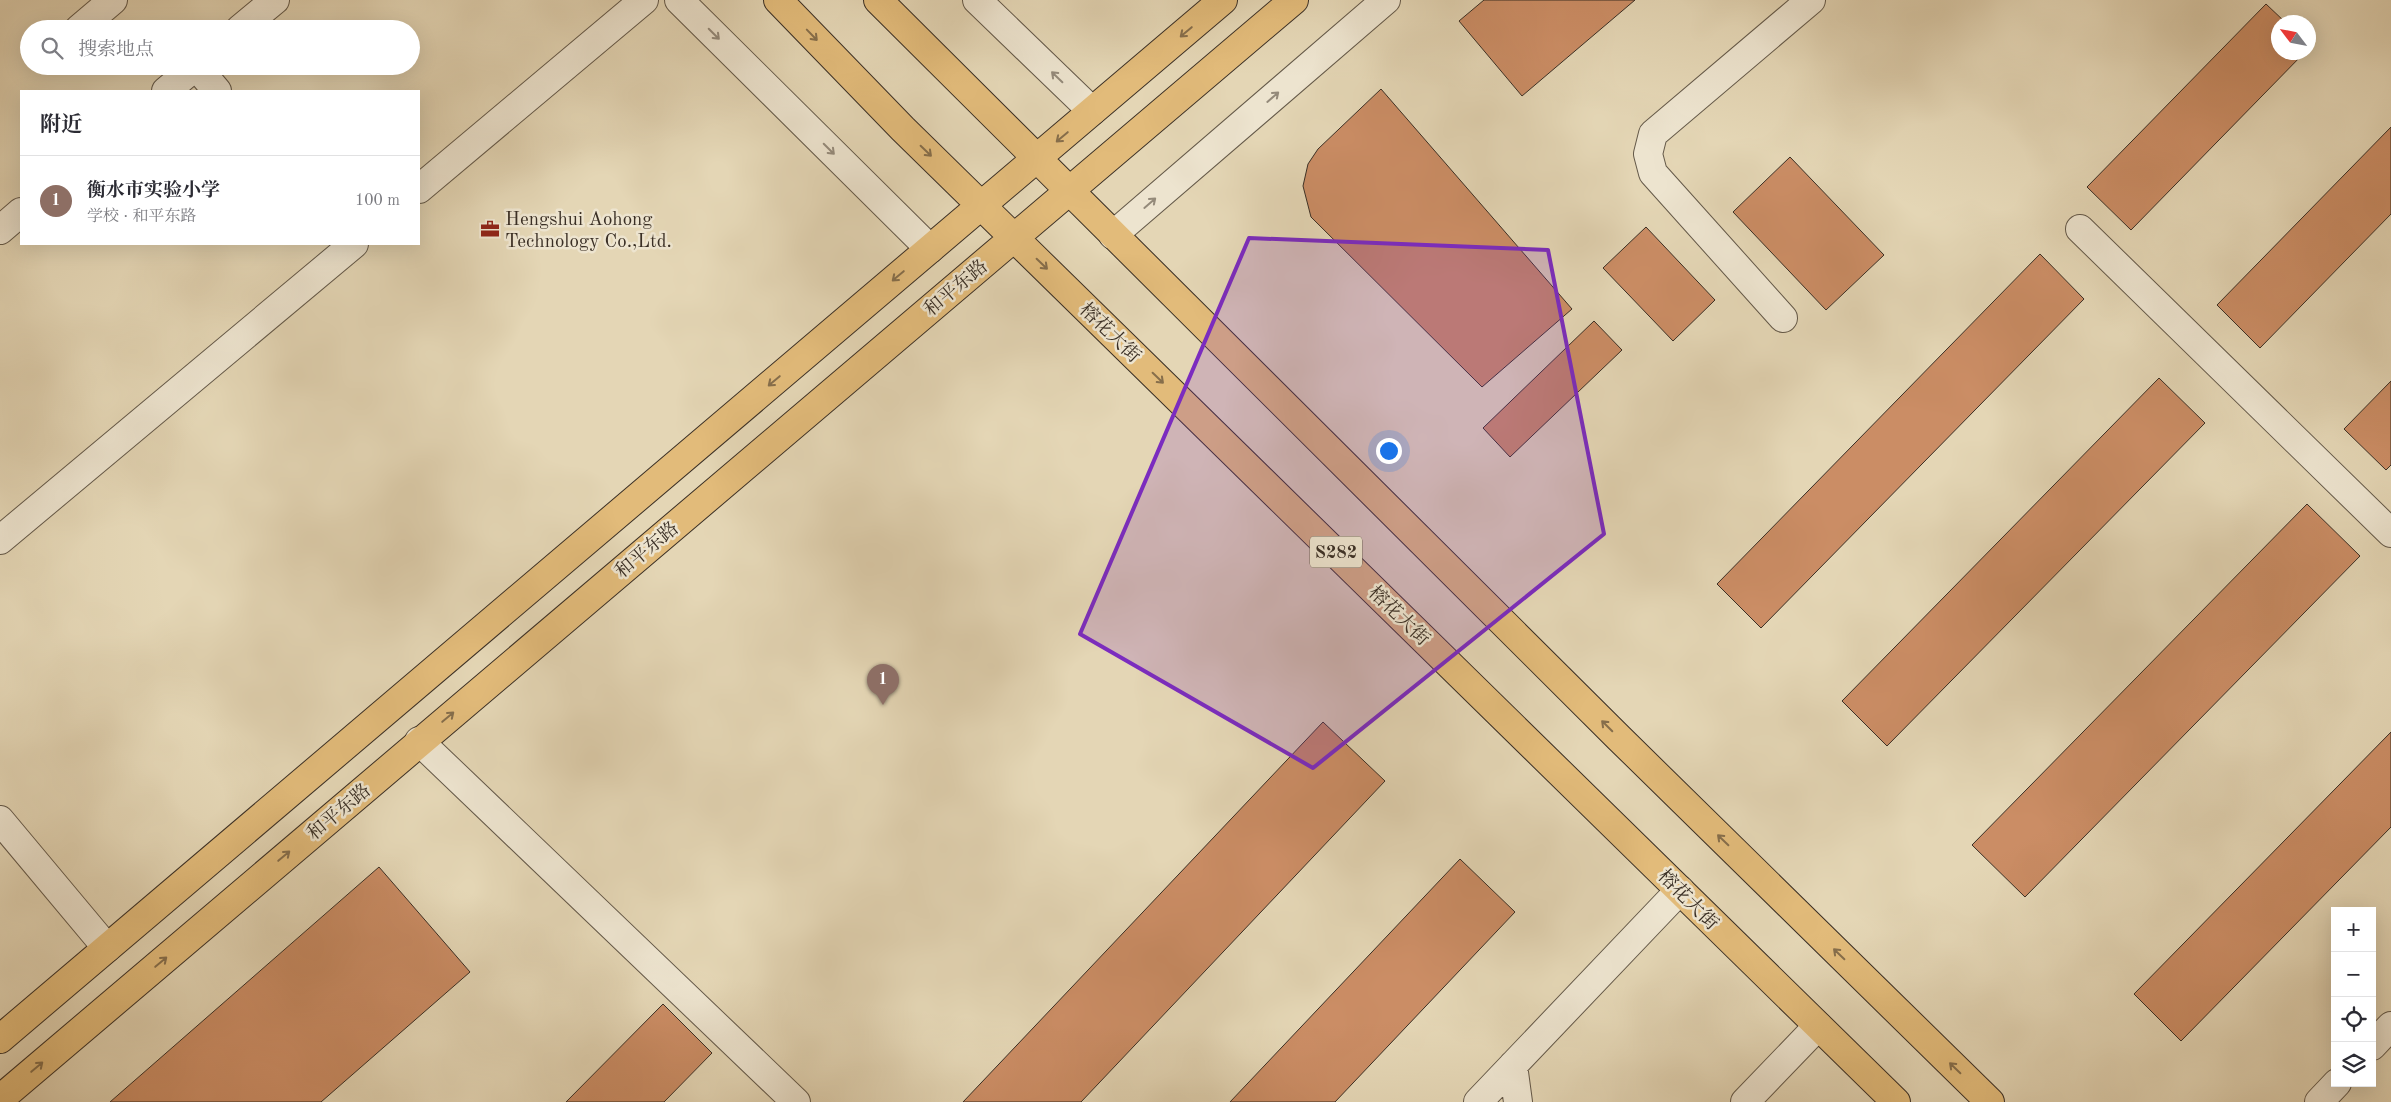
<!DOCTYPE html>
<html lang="zh">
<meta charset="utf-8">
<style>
body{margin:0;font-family:"Old Standard TT","Noto Serif SC",serif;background:#f2f2f3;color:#2b2b33}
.controls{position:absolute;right:15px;bottom:15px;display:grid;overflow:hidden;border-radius:0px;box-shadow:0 5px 20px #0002}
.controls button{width:45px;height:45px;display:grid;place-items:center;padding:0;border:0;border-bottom:1px solid #e1e1e2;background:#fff;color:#2b2b33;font:25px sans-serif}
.compass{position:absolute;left:2271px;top:15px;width:45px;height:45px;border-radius:50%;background:#fff;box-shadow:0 5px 20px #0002;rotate:302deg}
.you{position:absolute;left:1388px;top:450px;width:18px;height:18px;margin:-12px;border:4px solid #fff;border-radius:50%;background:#1a73e8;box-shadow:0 0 0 8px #1a73e833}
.badge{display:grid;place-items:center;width:32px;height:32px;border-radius:50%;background:#111827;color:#fff;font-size:16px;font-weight:700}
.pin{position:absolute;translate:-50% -41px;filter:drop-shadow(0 1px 2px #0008)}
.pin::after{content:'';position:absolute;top:26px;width:18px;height:15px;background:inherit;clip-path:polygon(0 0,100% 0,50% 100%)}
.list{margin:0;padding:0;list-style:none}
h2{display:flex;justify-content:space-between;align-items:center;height:65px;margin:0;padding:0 20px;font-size:21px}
h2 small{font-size:16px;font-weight:400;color:#7c7c81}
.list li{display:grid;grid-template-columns:32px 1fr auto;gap:15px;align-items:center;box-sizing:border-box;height:90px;padding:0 20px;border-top:1px solid #e1e1e2}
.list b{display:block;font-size:19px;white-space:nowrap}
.list p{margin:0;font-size:16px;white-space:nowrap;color:#7c7c81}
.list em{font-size:16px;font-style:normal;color:#7c7c81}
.icon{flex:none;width:28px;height:28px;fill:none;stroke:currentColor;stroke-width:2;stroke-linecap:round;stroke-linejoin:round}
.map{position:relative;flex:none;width:2391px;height:1102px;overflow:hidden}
.search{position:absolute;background:#fff;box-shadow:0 5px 20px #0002;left:20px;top:20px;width:400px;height:55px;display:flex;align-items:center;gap:12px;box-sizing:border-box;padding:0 18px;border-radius:28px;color:#7c7c81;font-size:19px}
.panel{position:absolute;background:#fff;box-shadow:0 5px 20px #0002;left:20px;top:90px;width:400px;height:155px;border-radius:0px}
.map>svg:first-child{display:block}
</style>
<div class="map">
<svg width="2391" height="1102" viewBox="0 0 2391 1102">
<rect width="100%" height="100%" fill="#e4d6b5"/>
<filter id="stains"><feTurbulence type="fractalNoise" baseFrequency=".004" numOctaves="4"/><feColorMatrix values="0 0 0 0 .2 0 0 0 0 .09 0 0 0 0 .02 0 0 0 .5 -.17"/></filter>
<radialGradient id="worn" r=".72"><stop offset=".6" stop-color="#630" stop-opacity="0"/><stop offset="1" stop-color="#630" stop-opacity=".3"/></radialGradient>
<path fill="#cb8d65" stroke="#3a2f25" d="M1484,0H1635L1522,96L1459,21Z
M2266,4L2285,22H2278V52H2305L2131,230L2087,187Z
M1381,89L1572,309L1482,387L1311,217L1303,186L1308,164L1318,149Z
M2391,127V214L2260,348L2217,305Z
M1790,157L1884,255L1826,310L1733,212Z
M1646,227L1715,300L1673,341L1603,268Z
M2040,254L2084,299L1761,628L1717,584Z
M1594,321L1622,350L1510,457L1483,428Z
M2159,378L2205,423L1887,746L1842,701Z
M2391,381V465L2386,470L2344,429Z
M2307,504L2360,556L2025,897L1972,845Z
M1323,722L1385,781L1081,1102H963Z
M2391,732V827L2181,1041L2134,994Z
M1460,859L1515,912L1335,1102H1230Z
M379,867L470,972L321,1102H110Z
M663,1004L712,1053L664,1102H566Z"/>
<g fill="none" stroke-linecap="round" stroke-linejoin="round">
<g stroke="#645949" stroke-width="30">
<path id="minor" d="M679,0L930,249
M977,0L1092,111
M79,29L113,0
M240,29L275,0
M196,66L217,91
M166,91L196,66
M419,189L644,0
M2080,229L2391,533
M0,230L21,212
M1113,235L1386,0
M1783,318L1653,173L1648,154L1653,134L1811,0
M0,540L354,244
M419,741L796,1102
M0,820L107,948
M2372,1046L2391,1026
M1513,1065L1518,1102
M1478,1102L1680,890
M1745,1102L1818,1026
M2319,1102L2337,1083"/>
</g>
<g stroke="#3a2f25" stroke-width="30">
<path id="major" d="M778,0L903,129L1896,1102
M878,0L1619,738L1990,1102
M0,1039L1223,0
M0,1099L1294,0"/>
</g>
<use href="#minor" stroke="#ede4cf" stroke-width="28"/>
<use href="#major" stroke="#e2bb7a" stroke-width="28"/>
</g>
<defs><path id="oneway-shaft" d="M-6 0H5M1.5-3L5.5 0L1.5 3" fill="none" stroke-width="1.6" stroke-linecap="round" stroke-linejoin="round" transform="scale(1.25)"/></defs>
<g stroke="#866e4b">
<use href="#oneway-shaft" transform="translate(1186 32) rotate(140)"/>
<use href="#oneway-shaft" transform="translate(812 35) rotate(46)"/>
<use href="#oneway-shaft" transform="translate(1062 137) rotate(140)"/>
<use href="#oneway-shaft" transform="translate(926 151) rotate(44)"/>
<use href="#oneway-shaft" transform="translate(1042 264) rotate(44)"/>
<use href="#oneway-shaft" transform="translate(898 276) rotate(140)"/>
<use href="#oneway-shaft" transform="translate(1158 378) rotate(44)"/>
<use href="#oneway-shaft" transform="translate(774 381) rotate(140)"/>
<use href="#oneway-shaft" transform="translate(448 717) rotate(-40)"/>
<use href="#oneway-shaft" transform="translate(1607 726) rotate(-135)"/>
<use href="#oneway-shaft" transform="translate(1723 840) rotate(-136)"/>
<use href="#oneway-shaft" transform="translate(284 856) rotate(-40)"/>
<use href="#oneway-shaft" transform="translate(1839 954) rotate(-136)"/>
<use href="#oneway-shaft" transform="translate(161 962) rotate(-40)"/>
<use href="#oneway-shaft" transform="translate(37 1067) rotate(-40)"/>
<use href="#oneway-shaft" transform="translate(1955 1068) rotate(-136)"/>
</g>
<g stroke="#948a7a">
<use href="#oneway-shaft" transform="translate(714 34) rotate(45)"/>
<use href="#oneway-shaft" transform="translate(1057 77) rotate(-136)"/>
<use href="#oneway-shaft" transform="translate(1273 97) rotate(-41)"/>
<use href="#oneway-shaft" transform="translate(829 149) rotate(45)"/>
<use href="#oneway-shaft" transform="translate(1150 203) rotate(-41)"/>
</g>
<path fill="#7b2cbf" fill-opacity="0.2" stroke="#7b2cbf" stroke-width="4" stroke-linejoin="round" d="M1249,238L1548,250L1604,534L1313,768L1080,634Z"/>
<defs>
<g id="office-bare" transform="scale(1.5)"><path d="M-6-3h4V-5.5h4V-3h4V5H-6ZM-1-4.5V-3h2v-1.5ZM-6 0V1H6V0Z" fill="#8f2418" stroke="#ede4cf" stroke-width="2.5" paint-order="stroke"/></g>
</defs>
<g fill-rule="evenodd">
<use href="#office-bare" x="490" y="229"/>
</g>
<g text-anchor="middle" stroke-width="5" stroke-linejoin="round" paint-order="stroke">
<rect fill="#ede4cf" stroke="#706558" stroke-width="1" x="1310" y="536.5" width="52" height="31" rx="4"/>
<g font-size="18" font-weight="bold" fill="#3a2f25">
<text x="1336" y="558">S282</text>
</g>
<g font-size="19" fill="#3a2f25" stroke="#ede4cf" text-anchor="start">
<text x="505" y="225">Hengshui Aohong<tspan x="505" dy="22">Technology Co.,Ltd.</tspan></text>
</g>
<g font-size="19" fill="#3a2f25" stroke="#ede4cf">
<text transform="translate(955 287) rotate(-40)" y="7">和平东路</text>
<text transform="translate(1111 332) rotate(44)" y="7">榕花大街</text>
<text transform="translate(646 549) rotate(-40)" y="7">和平东路</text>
<text transform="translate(1400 615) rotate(44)" y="7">榕花大街</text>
<text transform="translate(338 811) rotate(-40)" y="7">和平东路</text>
<text transform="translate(1689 899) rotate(45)" y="7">榕花大街</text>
</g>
</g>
<rect width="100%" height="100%" filter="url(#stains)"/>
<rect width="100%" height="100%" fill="url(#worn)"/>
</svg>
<div class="controls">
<button>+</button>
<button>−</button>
<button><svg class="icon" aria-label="locate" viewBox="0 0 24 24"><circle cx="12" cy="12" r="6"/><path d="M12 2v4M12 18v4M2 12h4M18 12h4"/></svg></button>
<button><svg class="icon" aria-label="layers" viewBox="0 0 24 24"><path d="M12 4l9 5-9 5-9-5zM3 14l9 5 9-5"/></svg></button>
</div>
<svg class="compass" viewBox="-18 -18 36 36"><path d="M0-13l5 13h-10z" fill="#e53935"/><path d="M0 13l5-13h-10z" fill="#7c7c81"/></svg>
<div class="you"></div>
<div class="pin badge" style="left:883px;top:705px;background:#8d6e63">1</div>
<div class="search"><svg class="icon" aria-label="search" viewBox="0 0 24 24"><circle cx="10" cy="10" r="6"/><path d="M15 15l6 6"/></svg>搜索地点</div>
<section class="panel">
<h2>附近<small></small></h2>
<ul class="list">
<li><span class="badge" style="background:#8d6e63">1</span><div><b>衡水市实验小学</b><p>学校 · 和平东路</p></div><em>100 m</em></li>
</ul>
</section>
</div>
